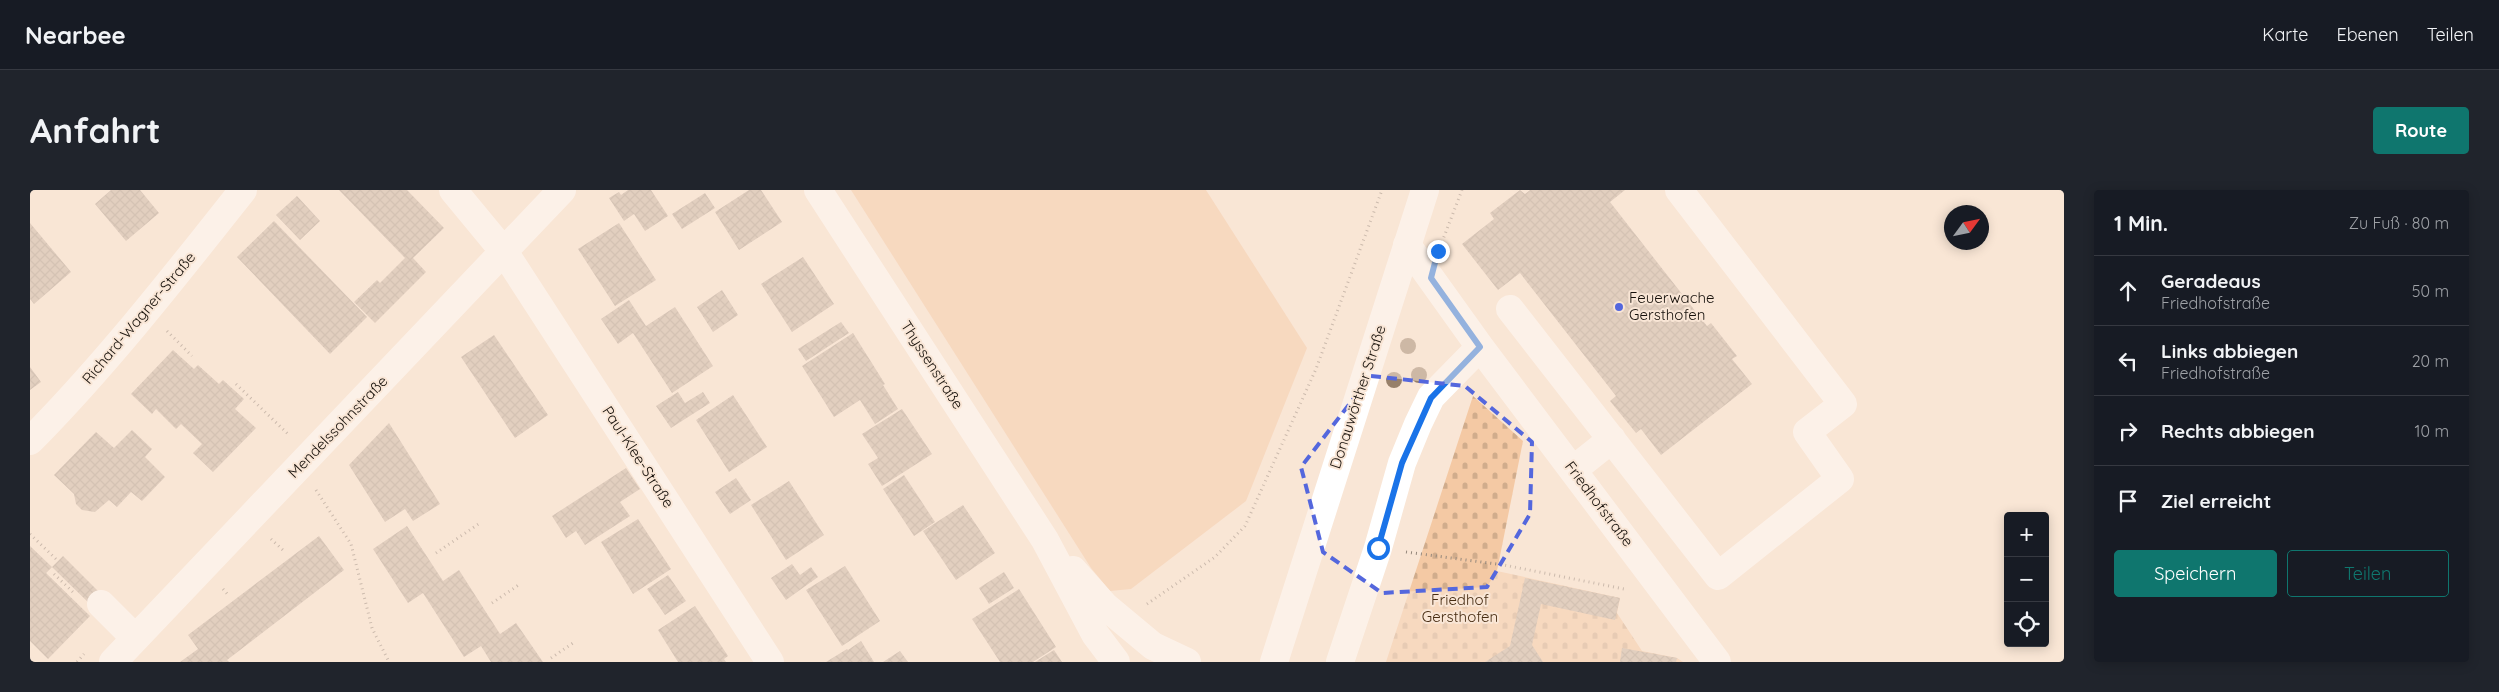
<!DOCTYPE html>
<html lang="de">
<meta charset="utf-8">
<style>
body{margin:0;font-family:Quicksand,sans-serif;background:#20242c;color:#f1f3f6}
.controls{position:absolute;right:15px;bottom:15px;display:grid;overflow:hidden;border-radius:5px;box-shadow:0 2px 12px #0003}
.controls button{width:45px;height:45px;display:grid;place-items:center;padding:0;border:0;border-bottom:1px solid #363941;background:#171b24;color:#f1f3f6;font:25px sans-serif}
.compass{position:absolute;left:1914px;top:15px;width:45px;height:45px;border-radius:50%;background:#171b24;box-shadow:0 2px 12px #0003;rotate:57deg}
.stop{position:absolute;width:15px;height:15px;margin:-11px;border:4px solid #1a73e8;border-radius:50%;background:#fff}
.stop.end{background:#1a73e8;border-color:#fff;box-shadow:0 1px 5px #0008}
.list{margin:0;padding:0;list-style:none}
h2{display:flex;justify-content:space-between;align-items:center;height:65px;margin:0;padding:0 20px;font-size:21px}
h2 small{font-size:16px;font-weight:400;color:#9ea1a6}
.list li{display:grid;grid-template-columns:32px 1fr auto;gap:15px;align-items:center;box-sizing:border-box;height:70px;padding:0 20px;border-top:1px solid #363941}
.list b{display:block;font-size:19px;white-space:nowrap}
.list p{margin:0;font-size:16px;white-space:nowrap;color:#9ea1a6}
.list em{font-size:16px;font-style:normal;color:#9ea1a6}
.actions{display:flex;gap:10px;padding:15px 20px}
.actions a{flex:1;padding:11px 0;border:1px solid #0f766e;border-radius:5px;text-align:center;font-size:18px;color:#0f766e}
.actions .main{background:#0f766e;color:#fff}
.icon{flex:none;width:28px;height:28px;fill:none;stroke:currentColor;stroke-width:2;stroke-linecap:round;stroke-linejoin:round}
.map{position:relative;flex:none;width:2034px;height:472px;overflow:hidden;border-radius:5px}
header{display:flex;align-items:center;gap:30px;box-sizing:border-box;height:70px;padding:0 25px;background:#171b24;border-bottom:1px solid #363941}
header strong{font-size:24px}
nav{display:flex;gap:28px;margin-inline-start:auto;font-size:18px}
.intro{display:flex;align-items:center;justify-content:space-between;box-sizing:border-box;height:120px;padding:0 30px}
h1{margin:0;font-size:35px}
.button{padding:12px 22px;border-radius:5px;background:#0f766e;color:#fff;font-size:18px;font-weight:700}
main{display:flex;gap:30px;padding:0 30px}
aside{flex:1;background:#171b24;border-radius:5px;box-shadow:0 2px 12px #0003}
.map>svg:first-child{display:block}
</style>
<header>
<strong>Nearbee</strong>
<nav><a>Karte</a><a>Ebenen</a><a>Teilen</a></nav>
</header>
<div class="intro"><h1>Anfahrt</h1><a class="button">Route</a></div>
<main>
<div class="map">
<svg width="2034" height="472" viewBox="0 0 2034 472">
<defs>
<pattern id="cemetery-stones" width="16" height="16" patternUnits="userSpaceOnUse" patternTransform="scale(1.25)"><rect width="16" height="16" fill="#f4c9a4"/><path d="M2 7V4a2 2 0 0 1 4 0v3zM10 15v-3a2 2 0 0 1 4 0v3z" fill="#d0ac8c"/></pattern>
<pattern id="building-cross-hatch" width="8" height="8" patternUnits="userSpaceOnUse" patternTransform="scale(1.25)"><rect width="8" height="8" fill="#c5b3a4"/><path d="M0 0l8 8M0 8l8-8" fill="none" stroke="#a8998c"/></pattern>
</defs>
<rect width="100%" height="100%" fill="#f9e6d6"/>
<path fill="#f4c9a4" d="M821,0H1176L1277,158L1216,311L1101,399L1080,401L1061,378Z"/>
<path fill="url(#cemetery-stones)" d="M1443,206L1493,251L1467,381L1590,408L1587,423L1612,461L1647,468L1653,472H1356Z"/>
<path fill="url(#building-cross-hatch)" d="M81,0H110L129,23L96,51L65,14Z
M309,0H377L414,38L383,68L396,82L345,133L324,112L347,90L350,93L375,68Z
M598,0H621L638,26L615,41L604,24L594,31L579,8L589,2L591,5Z
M719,0H731L752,32L709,60L685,22Z
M1490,0L1495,4L1500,0H1595L1580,12L1677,136L1681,133L1707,166L1702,169L1722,194L1631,265L1611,239L1606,243L1580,211L1586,206L1490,83L1468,100L1432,54L1464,29L1460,23Z
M675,3L685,18L652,39L642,24Z
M267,6L290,31L270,50L246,25Z
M244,31L337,127L300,164L207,67Z
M0,33L41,82L4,114L0,109Z
M589,33L626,90L585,116L548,59Z
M773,67L804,114L762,142L731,94Z
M692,100L708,125L683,142L667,117Z
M599,110L616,136L645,117L683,176L642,203L603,143L588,154L571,129Z
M811,132L819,143L776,171L768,159Z
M823,143L855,194L853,195L868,219L845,234L830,210L804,227L772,176Z
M464,145L518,225L485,248L431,167Z
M143,160L164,179L168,175L189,194L193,190L214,209L205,219L226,238L183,282L163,263L172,254L151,234L146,239L126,219L122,224L101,204Z
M0,177L11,192L0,200Z
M648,202L655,213L673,202L680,213L641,238L626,216Z
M703,205L737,257L699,282L666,230Z
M872,219L902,264L852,296L838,274L848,268L832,244Z
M359,233L410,314L383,331L375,319L355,332L319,275Z
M102,240L122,259L115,267L135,287L112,311L101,302L87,317L79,310L65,322L52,320L46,314L44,304L24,285L66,242L84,258Z
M596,278L610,299L590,312L600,326L555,355L546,341L536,348L522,326Z
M874,285L905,332L884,346L853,299Z
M706,288L721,310L700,324L685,302Z
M759,291L794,345L756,370L721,315Z
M933,315L965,363L926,390L893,341Z
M608,329L641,379L603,404L571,352Z
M377,336L413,391L429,380L470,444L486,433L513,472H461L451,456L434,467L393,403L378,413L343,359Z
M289,346L314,380L197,470L199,472H150L168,459L158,445Z
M0,356L22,377L16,383L60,426L18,469L0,451Z
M33,366L76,409L65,419L22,377Z
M762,374L770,385L781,377L788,387L756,410L741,388Z
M815,376L850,431L812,456L776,400Z
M974,382L984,398L959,414L949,398Z
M638,385L656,411L635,425L617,399Z
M1495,388L1590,408L1585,430L1511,414L1502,455L1513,472H1455L1480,456Z
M989,399L1026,457L1003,472H970L942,429Z
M665,416L698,466L694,469L696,472H648L628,440Z
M831,451L844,472H796L817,459L818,460Z
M1592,458L1647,468L1646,472H1590Z
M1024,460L1032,472H1005Z
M870,461L878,472H853Z"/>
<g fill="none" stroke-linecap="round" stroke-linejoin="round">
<path stroke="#94877b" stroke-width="3" stroke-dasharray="1 4" stroke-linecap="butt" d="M1412,52L1432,0
M137,141L162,166
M206,194L259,245
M286,300L321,354L342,438L359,472
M0,344L27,370
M241,349L255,362
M1376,362L1474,375L1594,399
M406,363L450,333
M24,384L45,404
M193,399L199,406
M462,413L490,394
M1117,414L1185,367L1215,336L1286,179L1352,0
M521,468L543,453
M47,472L54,464"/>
<path stroke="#fff" stroke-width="28" d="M423,0L475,63L740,472
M788,0L1015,350L1065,444L1086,472
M1377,55L1450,157L1687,472
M1480,119L1688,386L1810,289L1777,242L1813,214L1649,0
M0,251C77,173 145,86 213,0
M1543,280L1582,249
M1043,380L1075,416L1123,456L1157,472
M71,414L105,448
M83,472L532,0
M1310,472L1348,358L1372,273L1388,234L1401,207L1450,157"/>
<path stroke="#fff" stroke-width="28" d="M1244,472L1395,0"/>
</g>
<g fill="#97806a">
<circle cx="1378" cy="156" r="8"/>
<circle cx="1389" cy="185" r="8"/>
<circle cx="1364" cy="190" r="8"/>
</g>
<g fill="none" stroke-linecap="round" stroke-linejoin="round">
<path stroke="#1a73e8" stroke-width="6" d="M1348,358L1372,273L1401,208L1450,157L1401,88L1408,61"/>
</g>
<path d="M0 0H2034V472H0ZM1341,186L1435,196L1502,252L1500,324L1457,397L1352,403L1293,362L1271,277Z" fill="#f9e6d6" fill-opacity=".55" fill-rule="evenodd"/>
<path fill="none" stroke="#5467dd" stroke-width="4" stroke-dasharray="10 6" stroke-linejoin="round" d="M1341,186L1435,196L1502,252L1500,324L1457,397L1352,403L1293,362L1271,277Z"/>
<circle fill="#5467dd" stroke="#f9e6d6" stroke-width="2" cx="1589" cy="117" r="5"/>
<g text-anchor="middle" stroke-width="4" stroke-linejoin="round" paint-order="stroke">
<g font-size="15" fill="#17110b" stroke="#f9e6d6" text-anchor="start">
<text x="1599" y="113">Feuerwache<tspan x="1599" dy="17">Gersthofen</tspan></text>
</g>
<g font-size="15" fill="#17110b" stroke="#f9e6d6">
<text transform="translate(109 128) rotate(-50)" y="5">Richard-Wagner-Straße</text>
<text transform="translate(902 175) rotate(57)" y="5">Thyssenstraße</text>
<text transform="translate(1328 207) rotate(-72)" y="5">Donauwörther Straße</text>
<text transform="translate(308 237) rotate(-46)" y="5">Mendelssohnstraße</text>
<text transform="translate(608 267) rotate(57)" y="5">Paul-Klee-Straße</text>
<text transform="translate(1569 314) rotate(53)" y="5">Friedhofstraße</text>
</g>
<g font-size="15" fill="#472c12" stroke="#f9e6d6">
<text x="1430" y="415">Friedhof<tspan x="1430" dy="17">Gersthofen</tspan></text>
</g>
</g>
</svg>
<div class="controls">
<button>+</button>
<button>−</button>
<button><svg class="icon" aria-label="locate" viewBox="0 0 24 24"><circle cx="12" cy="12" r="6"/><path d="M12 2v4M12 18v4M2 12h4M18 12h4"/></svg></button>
</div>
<svg class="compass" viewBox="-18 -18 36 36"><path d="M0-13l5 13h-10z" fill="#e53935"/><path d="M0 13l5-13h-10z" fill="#9ea1a6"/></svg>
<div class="stop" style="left:1348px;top:358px"></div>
<div class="stop end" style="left:1408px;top:61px"></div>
</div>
<aside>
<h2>1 Min.<small>Zu Fuß · 80 m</small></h2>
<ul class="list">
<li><svg class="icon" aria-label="ahead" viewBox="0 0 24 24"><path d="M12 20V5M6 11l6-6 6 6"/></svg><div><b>Geradeaus</b><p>Friedhofstraße</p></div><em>50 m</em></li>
<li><svg class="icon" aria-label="left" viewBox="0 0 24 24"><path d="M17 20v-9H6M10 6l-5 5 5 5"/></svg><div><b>Links abbiegen</b><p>Friedhofstraße</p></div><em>20 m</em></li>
<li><svg class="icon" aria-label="right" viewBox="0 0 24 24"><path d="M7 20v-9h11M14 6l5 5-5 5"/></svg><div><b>Rechts abbiegen</b></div><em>10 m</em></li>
<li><svg class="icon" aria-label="arrive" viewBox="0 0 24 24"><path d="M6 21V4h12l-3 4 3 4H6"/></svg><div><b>Ziel erreicht</b></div></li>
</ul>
<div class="actions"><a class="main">Speichern</a><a>Teilen</a></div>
</aside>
</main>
